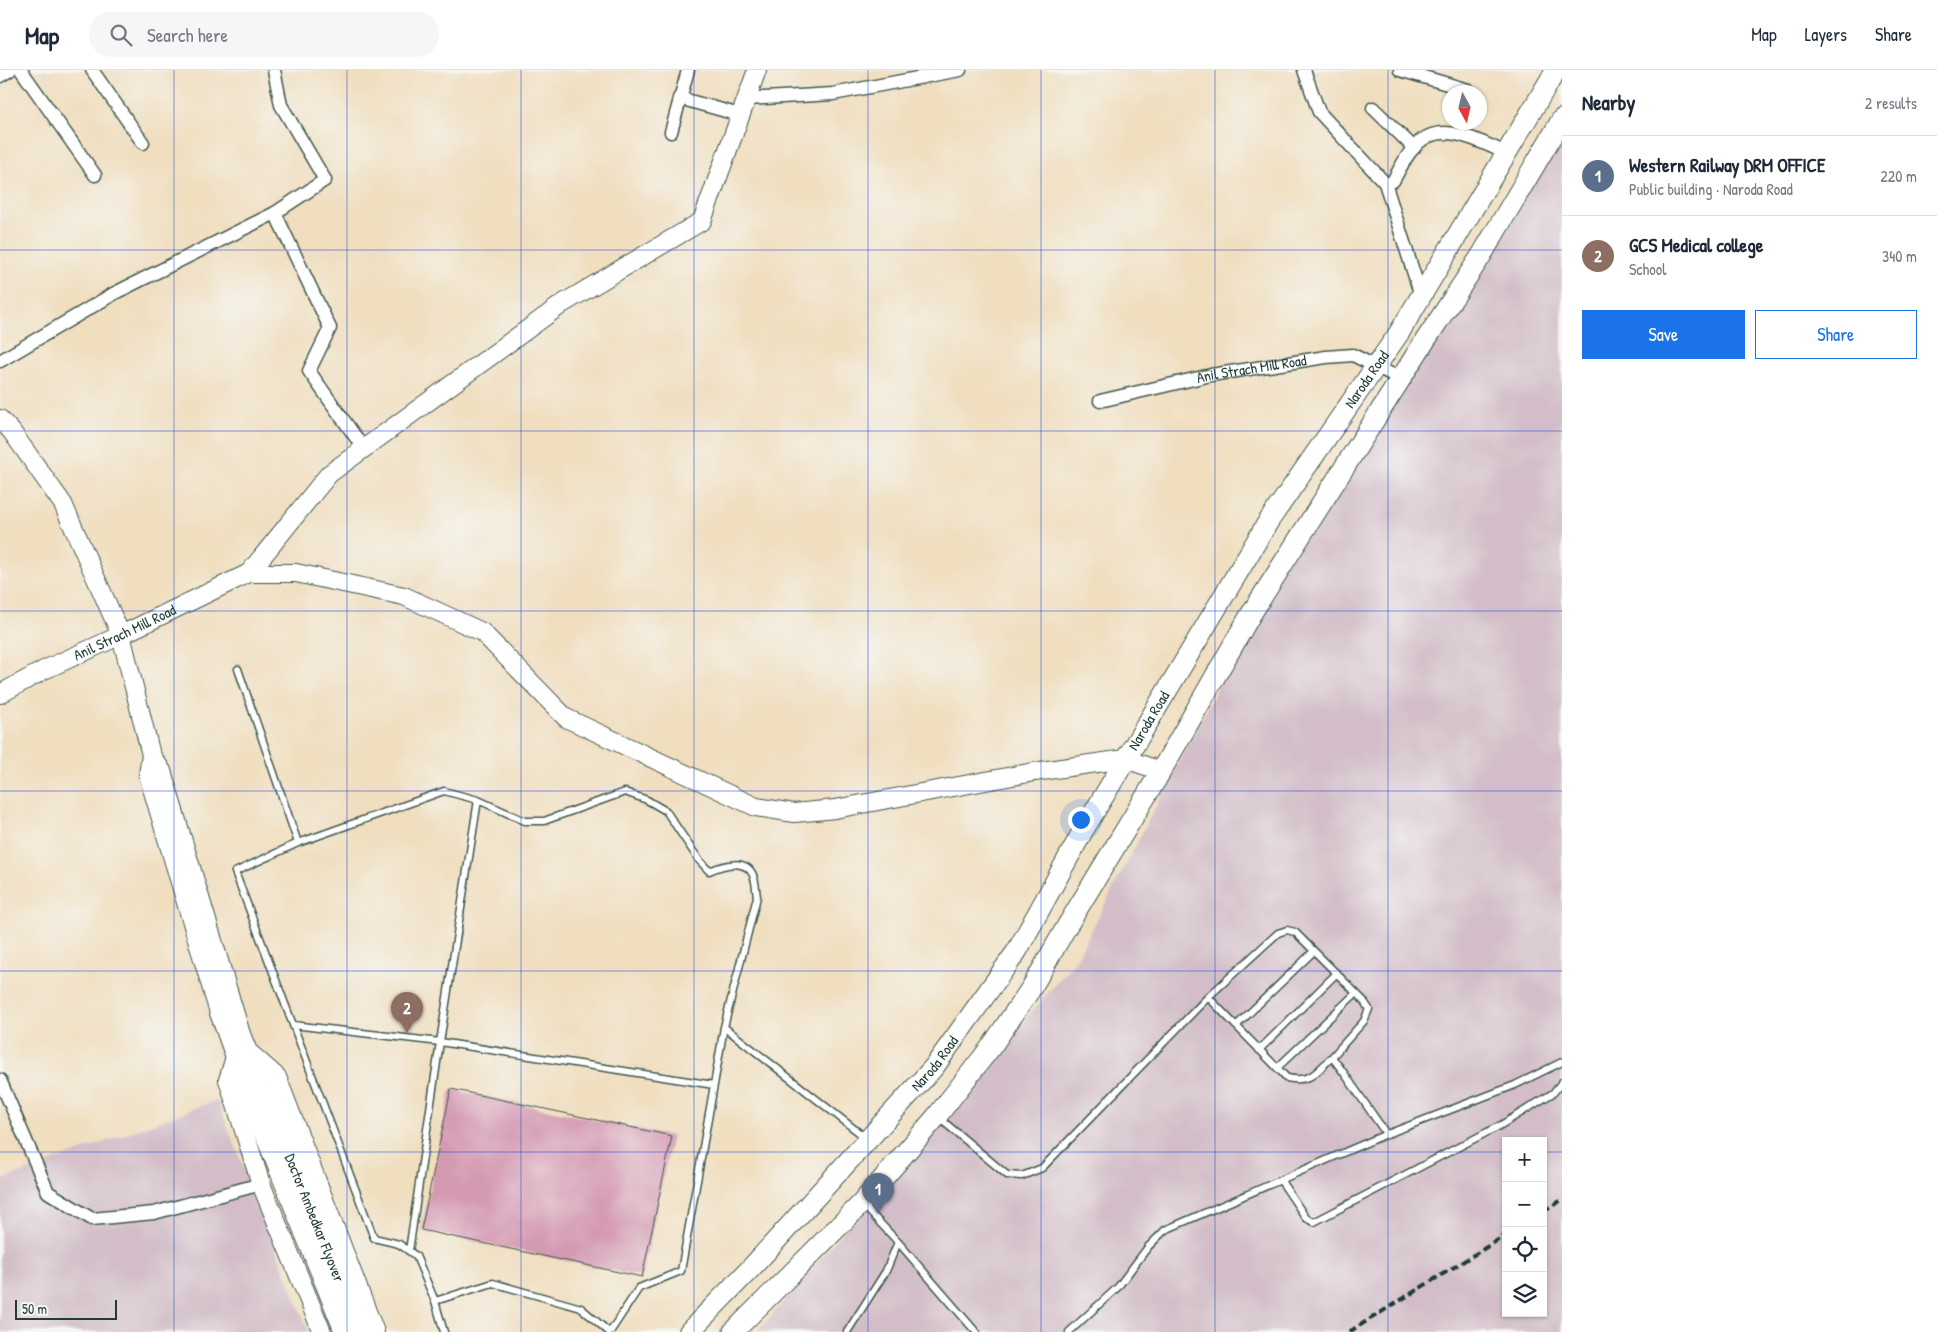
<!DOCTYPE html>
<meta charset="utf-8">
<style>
body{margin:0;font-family:"Patrick Hand",sans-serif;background:#f6f6f7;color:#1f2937}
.controls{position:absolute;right:15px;bottom:15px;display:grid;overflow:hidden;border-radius:0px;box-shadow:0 1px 4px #0004}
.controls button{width:45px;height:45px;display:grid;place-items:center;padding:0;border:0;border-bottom:1px solid #e0e1e3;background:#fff;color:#1f2937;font:25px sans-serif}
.compass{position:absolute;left:1442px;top:15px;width:45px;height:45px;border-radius:50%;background:#fff;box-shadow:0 1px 4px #0004;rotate:172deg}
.scale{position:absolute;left:15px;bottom:12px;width:102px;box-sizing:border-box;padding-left:5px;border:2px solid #1f3d34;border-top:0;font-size:14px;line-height:18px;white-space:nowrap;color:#1f3d34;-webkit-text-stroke:4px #f6f6f2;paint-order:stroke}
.you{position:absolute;left:1080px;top:749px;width:18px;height:18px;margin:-12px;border:4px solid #fff;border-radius:50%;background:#1a73e8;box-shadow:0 0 0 8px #1a73e833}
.badge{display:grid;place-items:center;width:32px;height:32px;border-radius:50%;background:#1a73e8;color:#fff;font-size:16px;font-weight:700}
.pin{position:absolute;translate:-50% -41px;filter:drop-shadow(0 1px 2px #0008)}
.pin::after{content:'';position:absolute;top:26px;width:18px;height:15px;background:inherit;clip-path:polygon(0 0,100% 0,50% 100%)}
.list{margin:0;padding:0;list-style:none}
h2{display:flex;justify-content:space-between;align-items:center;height:65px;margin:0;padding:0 20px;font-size:21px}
h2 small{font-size:16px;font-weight:400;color:#747a83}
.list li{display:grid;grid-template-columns:32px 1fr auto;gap:15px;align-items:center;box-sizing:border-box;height:80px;padding:0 20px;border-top:1px solid #e0e1e3}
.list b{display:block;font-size:19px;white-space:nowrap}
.list p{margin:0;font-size:16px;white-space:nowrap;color:#747a83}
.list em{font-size:16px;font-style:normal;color:#747a83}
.actions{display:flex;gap:10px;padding:15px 20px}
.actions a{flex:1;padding:11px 0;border:1px solid #1a73e8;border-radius:0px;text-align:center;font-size:18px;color:#1a73e8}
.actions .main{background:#1a73e8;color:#fff}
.icon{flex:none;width:28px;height:28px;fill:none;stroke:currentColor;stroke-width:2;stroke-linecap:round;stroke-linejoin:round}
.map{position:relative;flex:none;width:1562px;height:1262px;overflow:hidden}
header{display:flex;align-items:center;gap:30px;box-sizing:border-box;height:70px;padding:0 25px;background:#fff;border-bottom:1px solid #e0e1e3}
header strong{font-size:24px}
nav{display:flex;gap:28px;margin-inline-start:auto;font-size:18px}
.search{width:350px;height:45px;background:#f6f6f7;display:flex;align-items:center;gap:12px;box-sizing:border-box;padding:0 18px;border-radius:28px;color:#747a83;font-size:19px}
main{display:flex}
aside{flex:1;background:#fff}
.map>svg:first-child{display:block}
</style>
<header>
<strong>Map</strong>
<div class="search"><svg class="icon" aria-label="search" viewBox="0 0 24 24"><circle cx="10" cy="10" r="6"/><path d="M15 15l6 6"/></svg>Search here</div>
<nav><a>Map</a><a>Layers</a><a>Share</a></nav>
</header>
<main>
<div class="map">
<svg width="1562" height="1262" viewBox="0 0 1562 1262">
<rect width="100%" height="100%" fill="#f6f6f2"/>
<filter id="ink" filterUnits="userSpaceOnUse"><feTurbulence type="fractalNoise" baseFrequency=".02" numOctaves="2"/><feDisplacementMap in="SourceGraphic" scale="10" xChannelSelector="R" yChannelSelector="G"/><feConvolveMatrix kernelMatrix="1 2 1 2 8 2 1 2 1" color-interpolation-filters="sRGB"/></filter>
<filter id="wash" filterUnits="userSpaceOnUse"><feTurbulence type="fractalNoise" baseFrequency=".0096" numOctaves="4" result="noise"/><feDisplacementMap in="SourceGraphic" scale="20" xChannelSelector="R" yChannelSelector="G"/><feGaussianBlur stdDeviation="1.12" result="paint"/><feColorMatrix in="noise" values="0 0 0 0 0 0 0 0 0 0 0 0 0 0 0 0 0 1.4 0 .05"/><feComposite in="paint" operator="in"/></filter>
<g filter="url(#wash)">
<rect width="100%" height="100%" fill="#f0debf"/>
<path fill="#d2bdc8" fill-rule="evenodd" d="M1562,56V1262H757L1076,890L1312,436ZM1506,1071H1543V1243H1506Z
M217,1030L309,1262H0V1111Z"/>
<g id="blocks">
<path fill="#d49ab2" d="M451,1019L672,1066L642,1207L421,1160Z"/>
</g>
</g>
<g filter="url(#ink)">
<use href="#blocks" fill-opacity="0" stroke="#3e5549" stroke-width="1"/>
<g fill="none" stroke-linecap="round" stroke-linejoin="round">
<g stroke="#3e5549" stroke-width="9">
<path id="lane" d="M238,599L298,773
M478,730L440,972L293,955L235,802L298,773L444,721L478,730L525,751H544L625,722L647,730L666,741L699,790L709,801C723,795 748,787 754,808C756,814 756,821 757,827L724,957L866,1068
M1208,927L1287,1008C1311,1013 1315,1003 1332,987L1344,1003L1387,1065
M293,955L374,1168L399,1174L416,1186L435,1231
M1236,956L1314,881
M1259,980L1337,903
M1277,998L1356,923
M938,1047L1007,1105L1022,1106L1042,1098L1208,927L1278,863L1287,860L1295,862L1363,930L1369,939L1364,951L1332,987
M1281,1111L1306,1148L1314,1152L1501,1055L1553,1023L1562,1012
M864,1136L898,1172L976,1262
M409,1181L440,972L714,1015L724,957
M444,1262L435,1231L493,1213L581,1238L609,1262
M610,1262L639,1218L681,1201L714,1015
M847,1262L886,1201L898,1172
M1069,1262L1118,1217L1148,1177L1165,1160L1382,1066L1515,1015L1562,992"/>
</g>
<g stroke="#3e5549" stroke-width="15">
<g id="street">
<path d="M21,0L95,105"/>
<path d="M92,0L143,73"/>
<path d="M1304,0L1319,42L1385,113L1421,226"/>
<path d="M1400,0L1468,20L1467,22"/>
<path d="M0,6L10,0"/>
<path d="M679,28L740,45"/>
<path d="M746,29L833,24L960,0"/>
<path d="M1373,38L1414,78"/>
<path d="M671,62L688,0"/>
<path d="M1393,111C1401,97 1409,79 1422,70C1446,52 1483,73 1506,83"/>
<path d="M275,143L330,258L309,301L364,379"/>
<path d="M0,291L115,223L275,143L325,110L281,35L274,0"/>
<path id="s1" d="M1100,331L1211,305L1326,287L1353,285L1401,309"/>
<path d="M0,1010L48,1122L92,1149L154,1143L261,1114"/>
</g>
</g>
<g stroke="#3e5549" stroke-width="20">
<g id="secondary">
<path id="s2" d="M0,349L12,362L63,434L121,565L151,685L162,701L241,964L360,1262"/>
<path d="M249,503L329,404L562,234L702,151L757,0"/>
<path id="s3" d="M0,624L44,600L121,565L249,503H296L404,526L482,562L566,648L756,737L794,743L835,739L1034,702L1125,689L1161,701"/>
<path d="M151,685L148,705L219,943L253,1037L344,1262"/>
<path d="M251,984L277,1007L375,1262"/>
<path d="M235,987L228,1010L261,1114L322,1262"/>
</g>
</g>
<g stroke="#3e5549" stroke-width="22">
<g id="primary">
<path id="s4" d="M689,1262L752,1197L934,997L1017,881L1084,759L1268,452L1399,263L1556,0"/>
<path d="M733,1262L861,1134L937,1046L991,977L1032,917L1067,856L1157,708L1251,544L1419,280L1481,186L1562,49"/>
</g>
</g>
<use href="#lane" stroke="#fff" stroke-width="6"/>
<use href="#street" stroke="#fff" stroke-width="12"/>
<use href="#secondary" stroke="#fff" stroke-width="18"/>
<use href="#primary" stroke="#fff" stroke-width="20"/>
<path stroke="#1f3d34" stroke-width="4" stroke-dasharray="8 4" stroke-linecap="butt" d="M1543,1141L1562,1130
M1349,1262L1506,1165"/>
</g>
</g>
<path fill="none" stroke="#1d4ed8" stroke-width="1" stroke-opacity="0.55" d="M174,0V1262M347,0V1262M521,0V1262M694,0V1262M868,0V1262M1041,0V1262M1215,0V1262M1388,0V1262M0,180H1562M0,361H1562M0,541H1562M0,721H1562M0,901H1562M0,1082H1506M1543,1082H1562"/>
<g text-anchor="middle" stroke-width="5" stroke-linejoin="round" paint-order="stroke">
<g font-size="15" fill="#1f3d34" stroke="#f6f6f2">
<text dy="5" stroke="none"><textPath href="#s1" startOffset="155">Anil Strach Mill Road</textPath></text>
<text dy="5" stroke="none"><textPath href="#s4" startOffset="1174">Naroda Road</textPath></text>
<text dy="5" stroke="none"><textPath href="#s3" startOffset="139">Anil Strach Mill Road</textPath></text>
<text dy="5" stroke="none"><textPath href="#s4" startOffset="769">Naroda Road</textPath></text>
<text dy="5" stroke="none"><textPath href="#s4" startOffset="364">Naroda Road</textPath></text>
<text dy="5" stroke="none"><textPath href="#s2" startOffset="865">Doctor Ambedkar Flyover</textPath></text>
</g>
</g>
</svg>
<div class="controls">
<button>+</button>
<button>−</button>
<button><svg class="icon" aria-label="locate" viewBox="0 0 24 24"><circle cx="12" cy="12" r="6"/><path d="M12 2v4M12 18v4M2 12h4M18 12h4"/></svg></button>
<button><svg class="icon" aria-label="layers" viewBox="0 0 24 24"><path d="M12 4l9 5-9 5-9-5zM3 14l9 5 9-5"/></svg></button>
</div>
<svg class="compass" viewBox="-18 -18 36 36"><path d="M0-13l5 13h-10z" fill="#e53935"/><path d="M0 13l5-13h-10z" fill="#747a83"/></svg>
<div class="scale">50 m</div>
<div class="you"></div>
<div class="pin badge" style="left:878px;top:1144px;background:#5c6f8a">1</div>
<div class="pin badge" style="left:407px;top:963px;background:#8d6e63">2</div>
</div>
<aside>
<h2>Nearby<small>2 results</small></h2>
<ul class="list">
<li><span class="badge" style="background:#5c6f8a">1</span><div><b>Western Railway DRM OFFICE</b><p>Public building · Naroda Road</p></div><em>220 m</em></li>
<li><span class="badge" style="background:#8d6e63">2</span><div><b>GCS Medical college</b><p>School</p></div><em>340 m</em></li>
</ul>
<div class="actions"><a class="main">Save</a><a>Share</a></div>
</aside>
</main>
